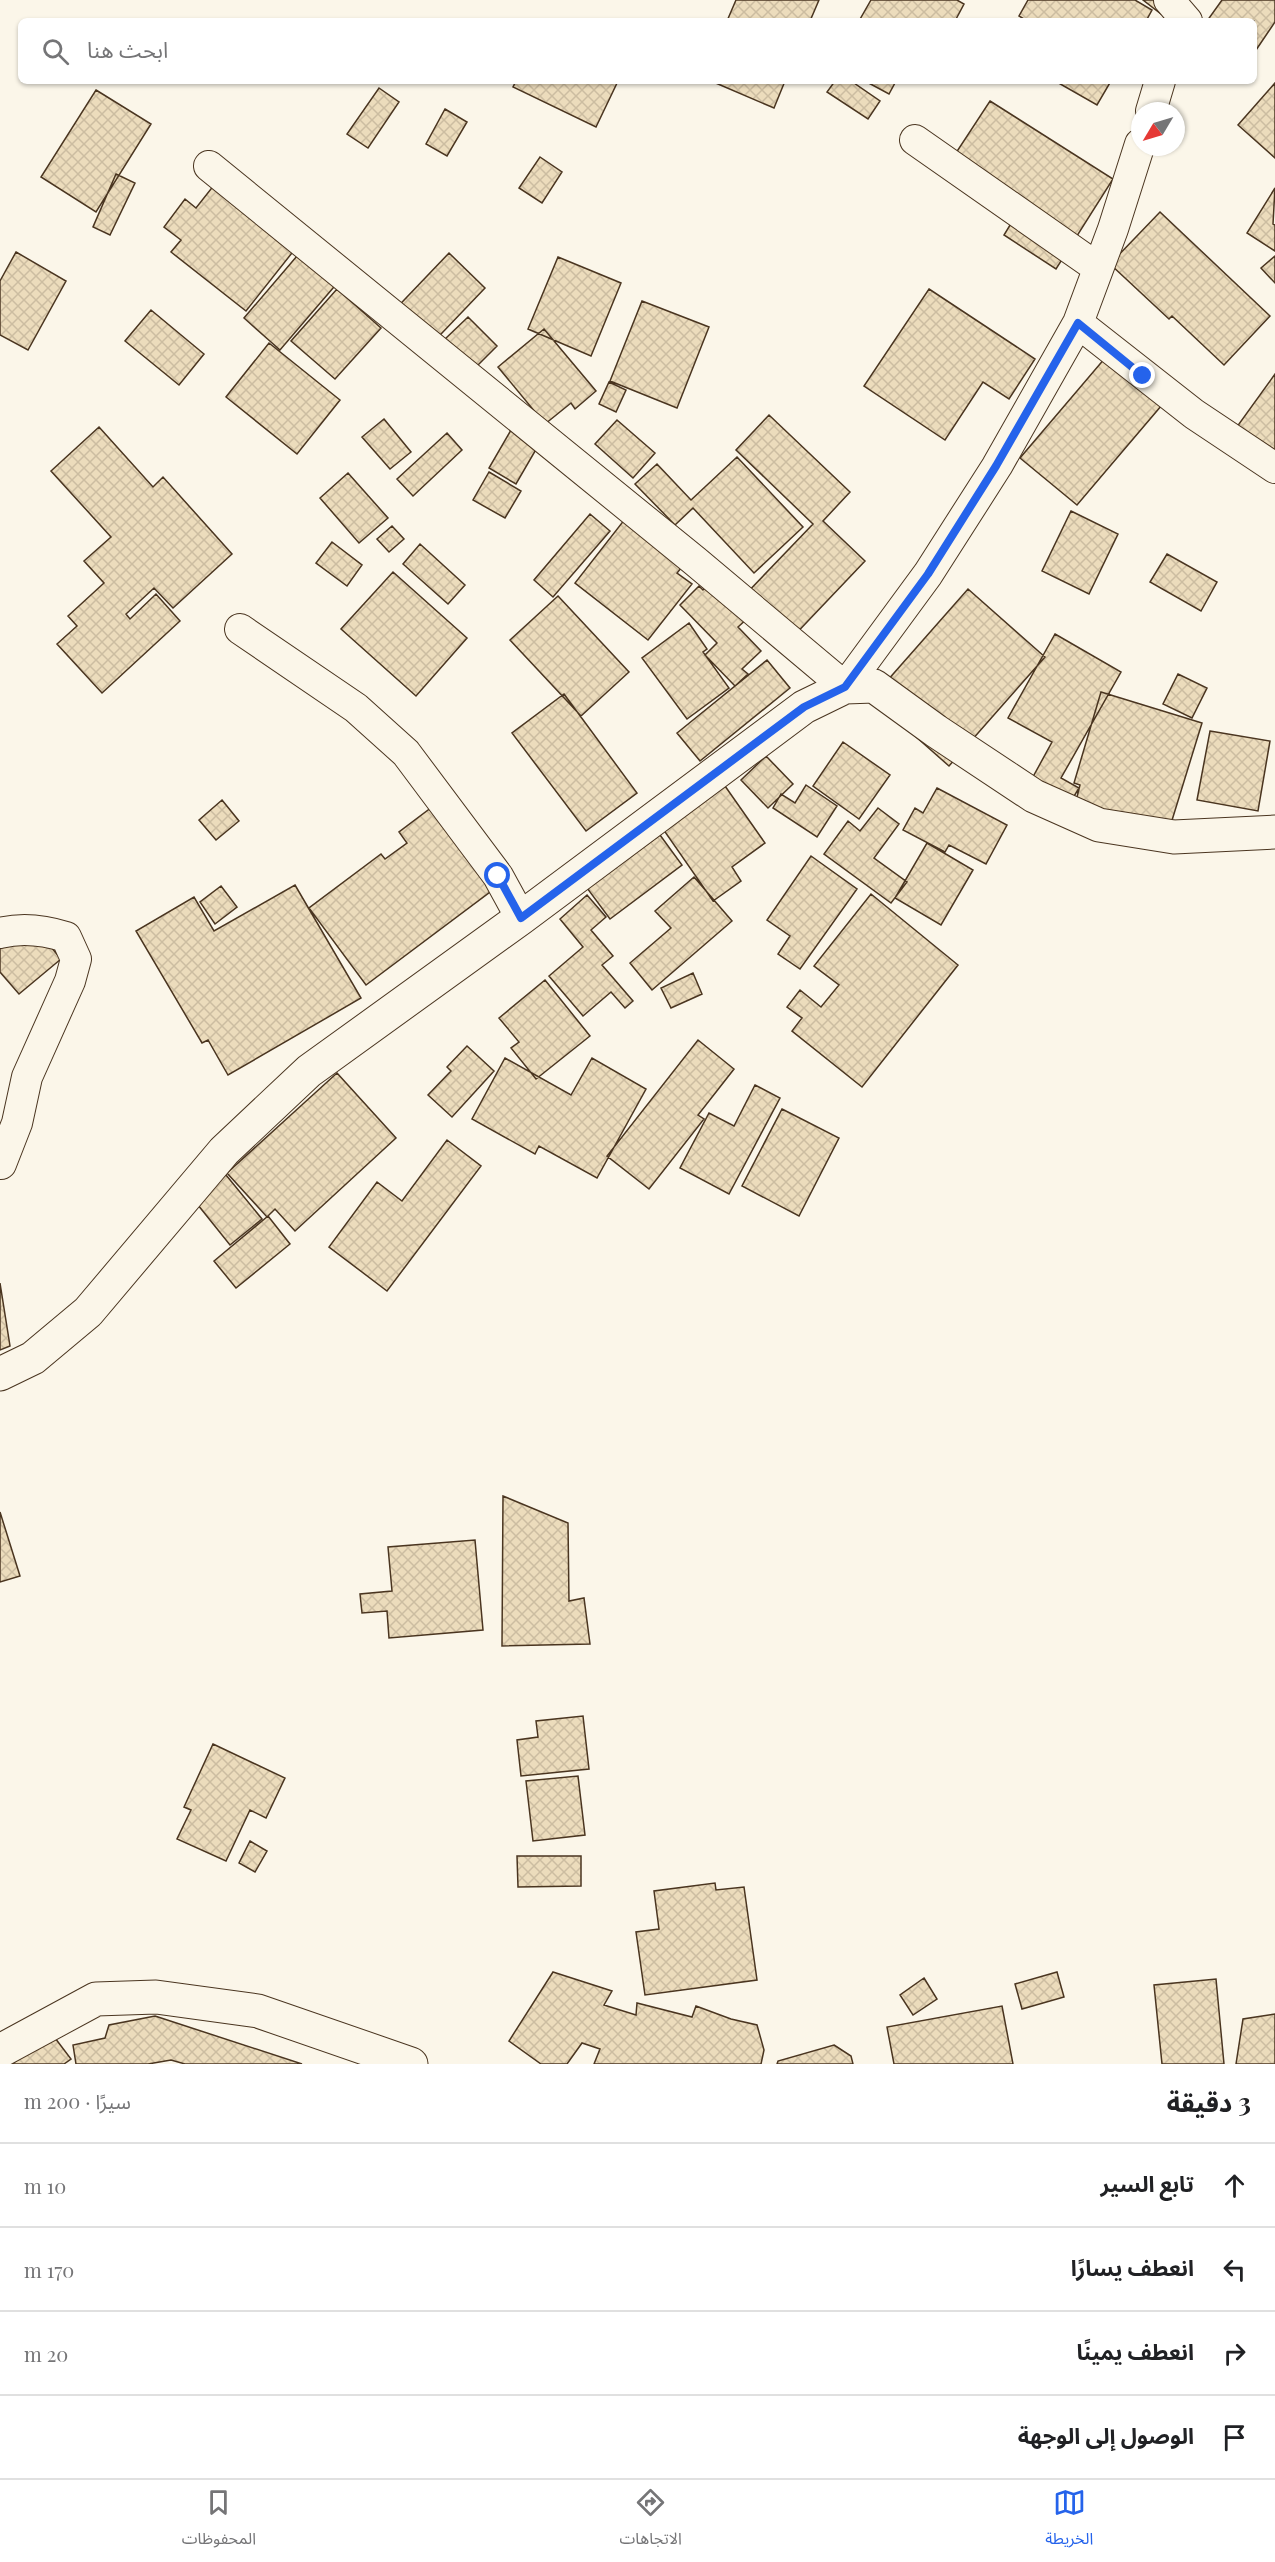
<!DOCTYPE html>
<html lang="ar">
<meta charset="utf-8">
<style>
body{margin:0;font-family:"Playfair Display","Noto Sans Arabic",serif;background:#f6f6f6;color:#202124;direction:rtl}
.compass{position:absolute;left:1131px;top:102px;width:54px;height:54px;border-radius:50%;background:#fff;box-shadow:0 2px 4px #0004;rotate:232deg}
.stop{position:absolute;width:18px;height:18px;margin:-14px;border:4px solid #2563eb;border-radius:50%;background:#fff}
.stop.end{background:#2563eb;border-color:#fff;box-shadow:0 2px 6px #0008}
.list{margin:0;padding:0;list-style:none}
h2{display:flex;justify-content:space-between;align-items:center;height:78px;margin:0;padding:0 24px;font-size:26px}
h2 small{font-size:20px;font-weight:400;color:#757577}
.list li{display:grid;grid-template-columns:39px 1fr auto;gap:18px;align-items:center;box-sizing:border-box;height:84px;padding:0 24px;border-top:2px solid #e0e0e0}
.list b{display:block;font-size:22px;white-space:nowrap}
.list em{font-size:20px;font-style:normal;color:#757577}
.icon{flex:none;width:33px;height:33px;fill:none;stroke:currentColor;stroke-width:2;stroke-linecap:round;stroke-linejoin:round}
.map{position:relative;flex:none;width:1275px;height:2064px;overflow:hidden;direction:ltr}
.search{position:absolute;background:#fff;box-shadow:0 2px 4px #0004;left:18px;right:18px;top:18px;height:66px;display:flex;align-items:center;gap:15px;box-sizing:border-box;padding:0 21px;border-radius:9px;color:#757577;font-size:22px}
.sheet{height:414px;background:#fff}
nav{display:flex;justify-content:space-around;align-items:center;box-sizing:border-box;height:84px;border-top:2px solid #e0e0e0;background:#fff;font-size:16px;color:#757577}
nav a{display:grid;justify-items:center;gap:3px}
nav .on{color:#2563eb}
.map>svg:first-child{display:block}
</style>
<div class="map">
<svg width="1275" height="2064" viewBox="0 0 1275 2064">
<defs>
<pattern id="building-cross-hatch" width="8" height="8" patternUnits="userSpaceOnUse" patternTransform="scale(1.5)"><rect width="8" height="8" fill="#ecdcbc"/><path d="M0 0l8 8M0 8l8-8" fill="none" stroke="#ccbda1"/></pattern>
</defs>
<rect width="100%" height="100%" fill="#fbf6e9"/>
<path fill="url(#building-cross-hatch)" stroke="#4a3520" stroke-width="1.5" d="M736,0H819L810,21H727Z
M871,0H957L964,4L955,21H859Z
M1028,0H1135L1152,10L1146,21H1027L1019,16Z
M1143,0H1172L1161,14Z
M1222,0H1275V22L1254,53V21H1207Z
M516,81H618L596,127L513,87Z
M711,81H785L774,108Z
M835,81H851L880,101L868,119L827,92Z
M865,81H896L889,94Z
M1055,81H1111L1097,105Z
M1275,83V158L1238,125Z
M379,88L399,102L368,148L347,134Z
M96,90L151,124L96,212L41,177Z
M990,101L1113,179L1056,269L1004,235L1021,207L950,162Z
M445,109L467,122L447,156L426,144Z
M540,157L562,172L542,203L519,188Z
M116,174L135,183L110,235L93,227Z
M222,175L303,239L246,311L171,252L181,240L164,227L185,199L196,208Z
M1275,188L1273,224L1275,225V251L1247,233Z
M1160,212L1270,316L1224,365L1172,316L1169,319L1110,264Z
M303,249L339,281L280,350L244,318Z
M16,252L66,281L28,350L0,335V281Z
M449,253L485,288L421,355L385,320Z
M1275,256V283L1261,268Z
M558,257L621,283L591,356L528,329Z
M337,289L381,328L335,379L291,341Z
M929,289L1035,359L1009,399L983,382L945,440L864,386Z
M642,301L709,327L677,408L610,381Z
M151,310L204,354L179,385L125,341Z
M468,317L497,346L473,370L444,340Z
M544,329L596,391L575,409L571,403L545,424L498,367Z
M269,343L340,400L297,454L226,397Z
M1111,351L1167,399L1077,505L1020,458Z
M1275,374V454L1226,442Z
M609,382L626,390L616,412L599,404Z
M769,415L850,492L823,521L865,561L789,641L743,597L813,524L736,450Z
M384,419L411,452L390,469L362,437Z
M617,420L655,453L633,478L595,444Z
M99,427L153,487L163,477L232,554L173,608L154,588L126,614L130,619L156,594L180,621L102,693L57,644L77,626L68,616L104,583L84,561L111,537L51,471Z
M511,430L538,446L516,484L489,468Z
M447,433L462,450L413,496L397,479Z
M737,457L803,527L754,573L693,508L675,525L635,484L657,464L691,500Z
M489,472L521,491L505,518L473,500Z
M348,473L388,518L359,543L320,498Z
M632,510L686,562L677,573L692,584L648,640L575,583Z
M1071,511L1118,534L1089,594L1042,571Z
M590,514L610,531L553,597L534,580Z
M392,526L404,539L389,552L377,539Z
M332,542L362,565L347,586L316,563Z
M420,544L465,585L448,604L403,564Z
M1167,554L1217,582L1201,611L1150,582Z
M393,572L467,638L416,696L341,629Z
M713,580L749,617L738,627L761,651L742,669L748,674L735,686L705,655L717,643L680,605L699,586L703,590Z
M968,589L1045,657L949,766L872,698Z
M558,596L629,672L581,716L510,640Z
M689,623L707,649L703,652L729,688L687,719L642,658Z
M1055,634L1121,672L1061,778L1079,788L1067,808L1028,786L1052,742L1008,718Z
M767,660L790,688L700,761L677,733Z
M1178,674L1207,688L1192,718L1163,704Z
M1101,692L1202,723L1169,830L1076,801L1080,785L1074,783Z
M564,694L637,793L586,831L512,733Z
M1210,731L1270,741L1258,811L1197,800Z
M843,742L890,775L859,819L813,786Z
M766,756L793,784L768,808L741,780Z
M806,785L837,806L817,837L773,808L781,794L795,803Z
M725,786L765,843L732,867L741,881L713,901L663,829Z
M937,788L1007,825L986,864L949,845L945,852L903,830L915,808L923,813Z
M444,798L506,880L366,985L309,908L381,854L385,859L407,843L399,832Z
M222,800L239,821L216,840L199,820Z
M878,808L899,824L874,858L907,882L891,903L824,854L848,821L860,831Z
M660,835L682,865L610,919L587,888Z
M927,843L973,870L941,925L895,898Z
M811,856L857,889L800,969L778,954L790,936L767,920Z
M694,877L732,921L652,990L630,963L671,928L655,911Z
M295,885L361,998L228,1075L208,1040L202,1043L136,931L194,897L214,931Z
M221,886L237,907L215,924L200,902Z
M871,894L958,965L862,1087L792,1031L802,1018L787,1007L800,990L821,1007L839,985L814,966Z
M587,895L606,917L591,930L613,956L602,965L633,1001L625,1008L611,992L583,1016L549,976L583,947L560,919Z
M29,921L61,959L19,994L0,972V946Z
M693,973L702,994L671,1008L661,988Z
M545,980L590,1036L536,1079L511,1048L519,1042L499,1018Z
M698,1040L734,1069L698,1115L704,1119L649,1189L607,1156Z
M467,1046L494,1071L452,1117L428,1095L451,1071L447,1067Z
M505,1058L571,1095L592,1058L646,1089L597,1178L539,1146L535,1154L472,1119Z
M337,1073L396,1138L295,1231L275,1209L267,1217L227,1173Z
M755,1085L780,1098L729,1194L680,1168L709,1113L734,1126Z
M782,1109L839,1138L799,1216L742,1186Z
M447,1140L481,1166L387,1291L329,1247L377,1182L402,1201Z
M226,1175L262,1219L230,1245L194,1200Z
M268,1216L290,1244L236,1288L214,1261Z
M0,1283L10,1346L0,1350Z
M503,1496L568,1523L569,1601L584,1598L590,1644L502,1646Z
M0,1512L20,1576L0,1582Z
M475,1540L483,1630L389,1638L387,1611L362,1613L360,1594L392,1591L388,1547Z
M583,1716L589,1769L521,1776L517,1740L538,1737L536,1721Z
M213,1744L285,1778L266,1818L250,1810L226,1861L177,1839L191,1810L184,1807Z
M578,1776L585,1835L533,1841L526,1781Z
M250,1841L267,1851L255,1872L239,1863Z
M517,1856H581V1886L518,1887Z
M715,1883L716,1890L744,1887L757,1980L645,1995L636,1932L659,1929L654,1891Z
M553,1972L612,1991L604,2005L636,2015L637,2003L692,2017L696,2006L731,2019L757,2025L764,2050L761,2064H594L600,2049L582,2043L567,2064H541L509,2041Z
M1057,1972L1064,1997L1022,2009L1015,1984Z
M924,1978L937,1999L913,2015L900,1995Z
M1216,1979L1224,2064H1162L1154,1985Z
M1002,2006L1013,2064H894L887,2027Z
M1275,2014V2064H1236L1243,2019Z
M155,2016L302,2064H185L171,2060L148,2064H76L73,2045L105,2038L109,2025Z
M52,2034L71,2059L64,2064H12Z
M834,2045L851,2056L853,2064H777L778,2061Z"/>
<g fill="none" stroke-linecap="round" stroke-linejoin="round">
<g stroke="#4a3520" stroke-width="32">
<path id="street" d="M1169,0L1187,21
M1151,111L1160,81
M915,140L1098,268
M209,166L695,561L845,687L928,574L997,466L1078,323L1113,229L1140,144
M1078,323L1194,414L1275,468
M240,629L356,708L406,753L498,876L521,918
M0,933C23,927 44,930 66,937L76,959L70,981L27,1077L17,1123L1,1164"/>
</g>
<g stroke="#4a3520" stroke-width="35">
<path id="secondary" d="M0,1374L33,1358L88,1312L224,1151L309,1071L521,918L804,707L845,687L874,686L936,731L1034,796L1099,825L1174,837L1275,832
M0,2051L96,1999L156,1997L258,2011L411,2064"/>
</g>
<use href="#street" stroke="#fbf6e9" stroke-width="30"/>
<use href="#secondary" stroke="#fbf6e9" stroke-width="33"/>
</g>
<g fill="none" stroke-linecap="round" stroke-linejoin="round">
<path stroke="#2563eb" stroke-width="8" d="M498,876L521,918L804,707L845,687L928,574L996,466L1078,323L1143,376"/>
</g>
</svg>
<svg class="compass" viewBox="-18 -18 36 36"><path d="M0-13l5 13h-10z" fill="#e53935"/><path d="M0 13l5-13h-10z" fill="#757577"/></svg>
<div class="stop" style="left:498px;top:876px"></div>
<div class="stop end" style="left:1143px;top:376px"></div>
<div class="search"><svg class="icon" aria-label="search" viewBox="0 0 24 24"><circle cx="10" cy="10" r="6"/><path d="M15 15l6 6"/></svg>ابحث هنا</div>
</div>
<section class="sheet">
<h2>3 دقيقة<small>سيرًا · 200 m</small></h2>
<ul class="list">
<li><svg class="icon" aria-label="ahead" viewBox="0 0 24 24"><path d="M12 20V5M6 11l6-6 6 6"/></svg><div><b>تابع السير</b></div><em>10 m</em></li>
<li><svg class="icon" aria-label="left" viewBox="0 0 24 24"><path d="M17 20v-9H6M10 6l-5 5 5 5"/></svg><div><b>انعطف يسارًا</b></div><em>170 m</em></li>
<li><svg class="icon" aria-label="right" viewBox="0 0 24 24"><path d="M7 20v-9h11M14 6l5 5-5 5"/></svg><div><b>انعطف يمينًا</b></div><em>20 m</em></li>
<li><svg class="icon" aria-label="arrive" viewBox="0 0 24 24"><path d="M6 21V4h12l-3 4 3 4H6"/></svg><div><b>الوصول إلى الوجهة</b></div></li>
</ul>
</section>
<nav>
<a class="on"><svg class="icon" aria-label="map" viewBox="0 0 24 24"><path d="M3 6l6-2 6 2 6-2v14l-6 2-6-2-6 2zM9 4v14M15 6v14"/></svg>الخريطة</a>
<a><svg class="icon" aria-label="directions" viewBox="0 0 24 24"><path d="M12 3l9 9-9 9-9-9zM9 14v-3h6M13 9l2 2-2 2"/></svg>الاتجاهات</a>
<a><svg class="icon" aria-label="saved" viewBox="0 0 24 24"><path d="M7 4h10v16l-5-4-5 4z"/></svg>المحفوظات</a>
</nav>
